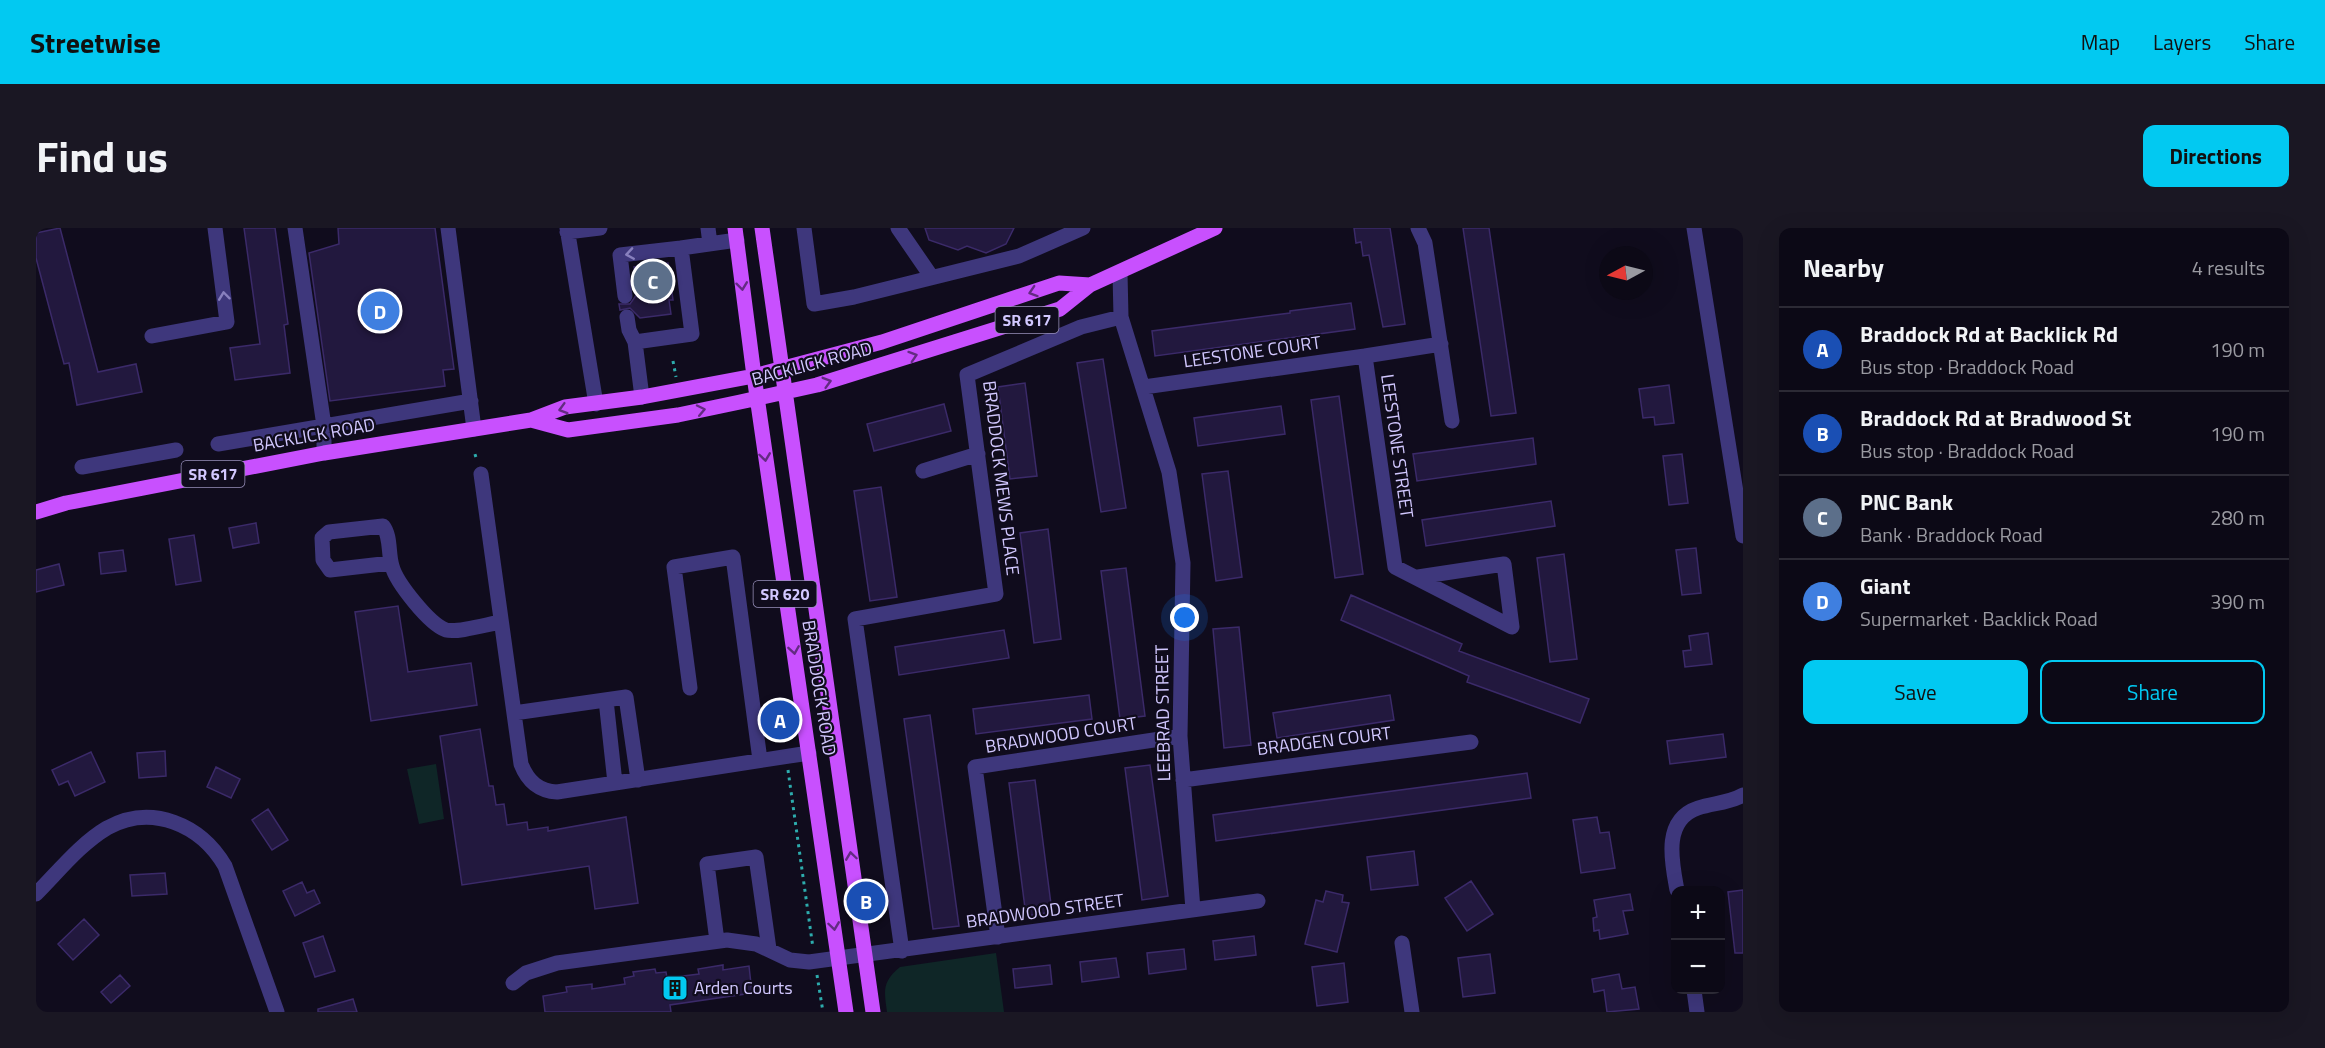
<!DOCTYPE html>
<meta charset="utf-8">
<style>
body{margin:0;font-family:"Titillium Web",sans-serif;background:#1a1723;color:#f1f3f6}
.controls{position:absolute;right:18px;bottom:18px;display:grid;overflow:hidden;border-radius:12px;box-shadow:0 6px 24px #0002}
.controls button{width:54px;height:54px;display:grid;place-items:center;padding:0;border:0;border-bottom:2px solid #2c2a35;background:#0c0916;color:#f1f3f6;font:30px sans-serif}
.compass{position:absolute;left:1563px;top:18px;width:54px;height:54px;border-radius:50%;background:#0c0916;box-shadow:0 6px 24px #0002;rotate:263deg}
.you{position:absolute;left:1149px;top:390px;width:21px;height:21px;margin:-15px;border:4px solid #fff;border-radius:50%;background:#1a73e8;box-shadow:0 0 0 9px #1a73e833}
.badge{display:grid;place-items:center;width:39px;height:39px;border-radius:50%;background:#02c9f1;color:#fff;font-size:20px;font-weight:700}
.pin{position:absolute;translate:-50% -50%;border:3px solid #fff;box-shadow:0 2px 6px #0006}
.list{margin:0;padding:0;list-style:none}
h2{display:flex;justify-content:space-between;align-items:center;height:78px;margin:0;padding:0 24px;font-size:26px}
h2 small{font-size:20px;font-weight:400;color:#9a9aa1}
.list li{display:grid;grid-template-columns:39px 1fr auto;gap:18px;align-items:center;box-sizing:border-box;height:84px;padding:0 24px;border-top:2px solid #2c2a35}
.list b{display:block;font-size:22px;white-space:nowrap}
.list p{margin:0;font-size:20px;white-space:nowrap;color:#9a9aa1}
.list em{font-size:20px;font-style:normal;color:#9a9aa1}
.actions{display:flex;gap:12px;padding:18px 24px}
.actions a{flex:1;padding:14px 0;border:2px solid #02c9f1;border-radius:12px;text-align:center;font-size:21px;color:#02c9f1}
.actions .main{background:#02c9f1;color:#111}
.map{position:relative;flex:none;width:1707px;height:784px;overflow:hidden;border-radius:12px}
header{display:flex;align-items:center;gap:36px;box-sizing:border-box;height:84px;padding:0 30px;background:#02c9f1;color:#111}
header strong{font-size:28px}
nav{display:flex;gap:33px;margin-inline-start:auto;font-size:21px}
.intro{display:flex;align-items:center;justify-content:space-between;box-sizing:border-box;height:144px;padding:0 36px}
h1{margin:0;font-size:42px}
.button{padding:15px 27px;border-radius:12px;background:#02c9f1;color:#111;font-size:21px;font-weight:700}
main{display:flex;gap:36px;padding:0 36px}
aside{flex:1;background:#0c0916;border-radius:12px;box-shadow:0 6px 24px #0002}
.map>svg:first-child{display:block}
</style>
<header>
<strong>Streetwise</strong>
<nav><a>Map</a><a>Layers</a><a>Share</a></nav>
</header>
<div class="intro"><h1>Find us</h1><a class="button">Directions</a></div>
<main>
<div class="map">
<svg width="1707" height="784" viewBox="0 0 1707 784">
<rect width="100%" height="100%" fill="#100c1d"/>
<path fill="#0f2627" d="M400,536L408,591L383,596L371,541Z
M960,725L968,784H851C848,762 846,754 864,739Z"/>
<path fill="#22183e" stroke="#3b2a69" stroke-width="1.5" d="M24,0L62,144L100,136L106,164L41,177L33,135L28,136L0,30V5Z
M208,0H239L252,96L248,97L254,145L199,152L194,120L224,116Z
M302,0H399L418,141L407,142L409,158L294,173L273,25L303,16Z
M889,0H978L970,16L950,25L931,18L922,22L893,12Z
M1318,0H1354L1369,96L1347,99L1333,27L1327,28L1325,14L1320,15Z
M1427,0H1453L1480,185L1455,188Z
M632,35L637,72H633L635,86L604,90L594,80L584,82L583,76H594L601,66L598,39Z
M1315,75L1319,101L1119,128L1116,103L1254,85V83Z
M1067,131L1090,280L1065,284L1041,135Z
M989,155L1001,248L974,251L962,159Z
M1633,157L1638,195L1619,197L1618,189L1607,190L1603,161Z
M1303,168L1327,346L1299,350L1275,172Z
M908,176L915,203L838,223L831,196Z
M1245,178L1249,206L1162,218L1158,190Z
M1497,210L1500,236L1381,253L1377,226Z
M1646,226L1652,275L1633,277L1627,228Z
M1192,243L1206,349L1180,353L1166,246Z
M845,259L861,369L834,373L818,263Z
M1515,273L1519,298L1390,318L1386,292Z
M220,295L223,315L197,320L193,300Z
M1012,301L1025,411L998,415L984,305Z
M158,307L165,353L140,357L133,311Z
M1660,320L1665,365L1646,367L1640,322Z
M87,322L90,343L65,346L63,325Z
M1528,326L1541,431L1514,434L1501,330Z
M23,336L28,357L0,364V342Z
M1090,340L1109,488L1084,491L1065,343Z
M1315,367L1426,416L1423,423L1553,471L1544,495L1431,454L1433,448L1305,392Z
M362,378L372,444L435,435L441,477L335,493L319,384Z
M1203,399L1215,517L1188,520L1177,401Z
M968,402L973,430L863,447L859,419Z
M1672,405L1676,436L1649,439L1647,423L1655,422L1653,408Z
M1053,467L1056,491L940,506L937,481Z
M1354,467L1358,492L1241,510L1237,485Z
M894,487L923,698L897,701L868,491Z
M444,501L453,558H457L460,577L468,576L471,597L491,594L492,602L512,599V603L590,589L602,675L559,681L553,638L426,657L404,508Z
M1687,506L1690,529L1634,536L1631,513Z
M129,523L130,548L103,550L101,525Z
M55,524L69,554L39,568L32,553L23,557L16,542Z
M1114,537L1132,668L1106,672L1089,540Z
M180,539L204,551L195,570L171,559Z
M1491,545L1495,570L1180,613L1177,587Z
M999,552L1016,684L990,688L973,555Z
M232,581L252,612L236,622L216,592Z
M1561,589L1564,605L1573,604L1579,640L1545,645L1537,592Z
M1378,623L1382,657L1335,662L1331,629Z
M129,645L131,666L96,668L94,647Z
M1435,653L1457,686L1431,703L1409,670Z
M266,654L271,665L278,662L284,675L259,688L247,663Z
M1707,662V725H1699L1692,664Z
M1290,663L1307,667L1306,674L1313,675L1301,724L1269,716L1280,672L1287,674Z
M1594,666L1597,682L1587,683L1592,706L1564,711L1563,702L1558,703L1557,690L1561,689L1558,672Z
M48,691L63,707L37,732L22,716Z
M287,708L299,743L279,749L267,715Z
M1218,708L1220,727L1179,732L1177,713Z
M1148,721L1150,741L1113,746L1111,725Z
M1454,726L1459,765L1427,769L1422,730Z
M1080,730L1083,749L1046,754L1044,734Z
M1308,735L1312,774L1281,778L1276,739Z
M687,737V742L713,738L716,765L634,777L635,784H509L507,768L531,764L530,759L556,756V761L589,756L588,750L598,748L597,744L619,741L620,745L630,744L631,750L663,746L662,741Z
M1014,737L1016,756L979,760L977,741Z
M1583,746L1586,761L1599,759L1603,781L1571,784L1568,762L1558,764L1556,751Z
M84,747L94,758L75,775L65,764Z
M317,771L321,784H282V781Z"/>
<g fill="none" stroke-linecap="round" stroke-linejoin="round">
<path stroke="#2dacad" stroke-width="3" stroke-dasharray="3 4.5" stroke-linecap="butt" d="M637,133L640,149
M438,228L444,226
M752,542L777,720
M781,747L787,784"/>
<path stroke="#3e377c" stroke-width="15" d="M259,0L288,198V225
M412,0L438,201
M531,0L560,176
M672,0L674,16
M768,0L778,76L818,69L983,28L1047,0
M862,0L895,48
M1382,0L1389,15L1416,193
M1658,0L1707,308
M531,4L564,0
M1084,45L1085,89L1133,244L1147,335L1144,508L1157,682
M589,68L584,27L645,20
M591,89L593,102L599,114
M116,108L191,94L179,0
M1108,159L1329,128
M606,169L599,114L656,106L645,20L701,12
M182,216L435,173
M46,239L140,222
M887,243L942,226
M445,246L485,536C492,554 503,563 521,564L773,525
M355,335L294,342L287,332L286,310L293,304L347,298C355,308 352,326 356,338C360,354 393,396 410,402C422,405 452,396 465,394
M1382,349L1468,336L1476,399L1359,339L1329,128L1405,116
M654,460L638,339L697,329L724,532
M570,472L579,555
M478,485L590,469L602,552
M1147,552L1435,514
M1641,662C1636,635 1626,592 1662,580C1677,575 1693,575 1707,567
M0,666C22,644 44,616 71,600C116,575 165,597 189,638L241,784
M962,709L939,539L1144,508
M681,713L671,636L720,629L733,721
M1366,715L1376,784
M866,723L819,391L960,366L931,147L1045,99L1085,89
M477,755L490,745L521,735L691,712L720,716L754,732L773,734L1222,673
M1658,762L1661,784"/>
<path stroke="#c850fe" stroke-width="15" d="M699,0L718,148L810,784
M726,0L837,784
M495,192L532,202L642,187L704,174L781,157L1024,81L1054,57L1179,0
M0,284L30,275L288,225L495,192L529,179L606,169L718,148L846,114L1023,55L1054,57"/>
</g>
<defs><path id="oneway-chevron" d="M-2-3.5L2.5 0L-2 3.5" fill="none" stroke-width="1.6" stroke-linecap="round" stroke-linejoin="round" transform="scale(1.5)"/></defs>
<g stroke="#8880be">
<use href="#oneway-chevron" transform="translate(594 26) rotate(171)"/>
<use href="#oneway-chevron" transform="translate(188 68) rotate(-97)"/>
</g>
<g stroke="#632b82">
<use href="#oneway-chevron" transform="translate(706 58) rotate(83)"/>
<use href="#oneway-chevron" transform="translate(997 64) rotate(162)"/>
<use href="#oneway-chevron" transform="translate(877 128) rotate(-18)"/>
<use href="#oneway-chevron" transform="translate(791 154) rotate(-16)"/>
<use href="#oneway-chevron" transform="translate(527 181) rotate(164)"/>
<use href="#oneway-chevron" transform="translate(665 182) rotate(-12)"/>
<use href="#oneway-chevron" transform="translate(729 229) rotate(82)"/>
<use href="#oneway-chevron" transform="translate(758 422) rotate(81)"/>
<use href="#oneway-chevron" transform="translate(815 628) rotate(-98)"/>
<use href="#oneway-chevron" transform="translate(798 698) rotate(82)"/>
</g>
<defs>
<g id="building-square" transform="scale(1.35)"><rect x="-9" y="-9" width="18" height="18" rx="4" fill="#02c9f1" stroke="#100c1d"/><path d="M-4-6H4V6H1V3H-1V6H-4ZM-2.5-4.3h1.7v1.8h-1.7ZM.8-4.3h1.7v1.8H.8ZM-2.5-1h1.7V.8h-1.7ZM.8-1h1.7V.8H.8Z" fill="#111"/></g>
</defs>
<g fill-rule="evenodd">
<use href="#building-square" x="639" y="760"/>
</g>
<g text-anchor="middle" stroke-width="4.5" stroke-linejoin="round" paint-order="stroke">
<g fill="#100c1d" stroke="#9890bb" stroke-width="1.5">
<rect x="959.5" y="79" width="63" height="26" rx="4.5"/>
<rect x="145.5" y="233" width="63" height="26" rx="4.5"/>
<rect x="717.5" y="353" width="63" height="26" rx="4.5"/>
</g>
<g font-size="16" font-weight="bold" fill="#d2c8ff">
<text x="991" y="98">SR 617</text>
<text x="177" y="252">SR 617</text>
<text x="749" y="372">SR 620</text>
</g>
<g font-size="18" fill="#d2c8ff" stroke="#100c1d">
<text transform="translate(1216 124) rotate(-8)" y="6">LEESTONE COURT</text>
<text transform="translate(776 136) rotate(-15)" y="6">BACKLICK ROAD</text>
<text transform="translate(278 207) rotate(-10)" y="6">BACKLICK ROAD</text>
<text transform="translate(1361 218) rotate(82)" y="6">LEESTONE STREET</text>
<text transform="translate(965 250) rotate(83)" y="6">BRADDOCK MEWS PLACE</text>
<text transform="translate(783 460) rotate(81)" y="6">BRADDOCK ROAD</text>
<text transform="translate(1127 485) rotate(-91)" y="6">LEEBRAD STREET</text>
<text transform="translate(1025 507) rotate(-9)" y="6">BRADWOOD COURT</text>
<text transform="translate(1288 513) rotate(-7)" y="6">BRADGEN COURT</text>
<text transform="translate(1009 683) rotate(-8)" y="6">BRADWOOD STREET</text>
</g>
<g font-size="18" fill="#d2c8ff" stroke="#100c1d" text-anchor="start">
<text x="658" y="766">Arden Courts</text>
</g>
</g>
</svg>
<div class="controls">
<button>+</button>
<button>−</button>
</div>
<svg class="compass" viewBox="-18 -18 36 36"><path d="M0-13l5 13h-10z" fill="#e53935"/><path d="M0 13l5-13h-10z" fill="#9a9aa1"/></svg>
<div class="you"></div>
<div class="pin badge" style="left:744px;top:492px;background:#1a4fb4">A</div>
<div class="pin badge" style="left:830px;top:673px;background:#1a4fb4">B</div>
<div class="pin badge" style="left:617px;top:53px;background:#5c6f8a">C</div>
<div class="pin badge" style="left:344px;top:83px;background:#3f7fe0">D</div>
</div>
<aside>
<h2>Nearby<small>4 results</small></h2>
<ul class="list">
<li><span class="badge" style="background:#1a4fb4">A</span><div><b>Braddock Rd at Backlick Rd</b><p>Bus stop · Braddock Road</p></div><em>190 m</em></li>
<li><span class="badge" style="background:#1a4fb4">B</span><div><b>Braddock Rd at Bradwood St</b><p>Bus stop · Braddock Road</p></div><em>190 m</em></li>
<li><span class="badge" style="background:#5c6f8a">C</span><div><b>PNC Bank</b><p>Bank · Braddock Road</p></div><em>280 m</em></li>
<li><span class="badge" style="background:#3f7fe0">D</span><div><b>Giant</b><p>Supermarket · Backlick Road</p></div><em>390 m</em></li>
</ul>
<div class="actions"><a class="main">Save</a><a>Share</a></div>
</aside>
</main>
